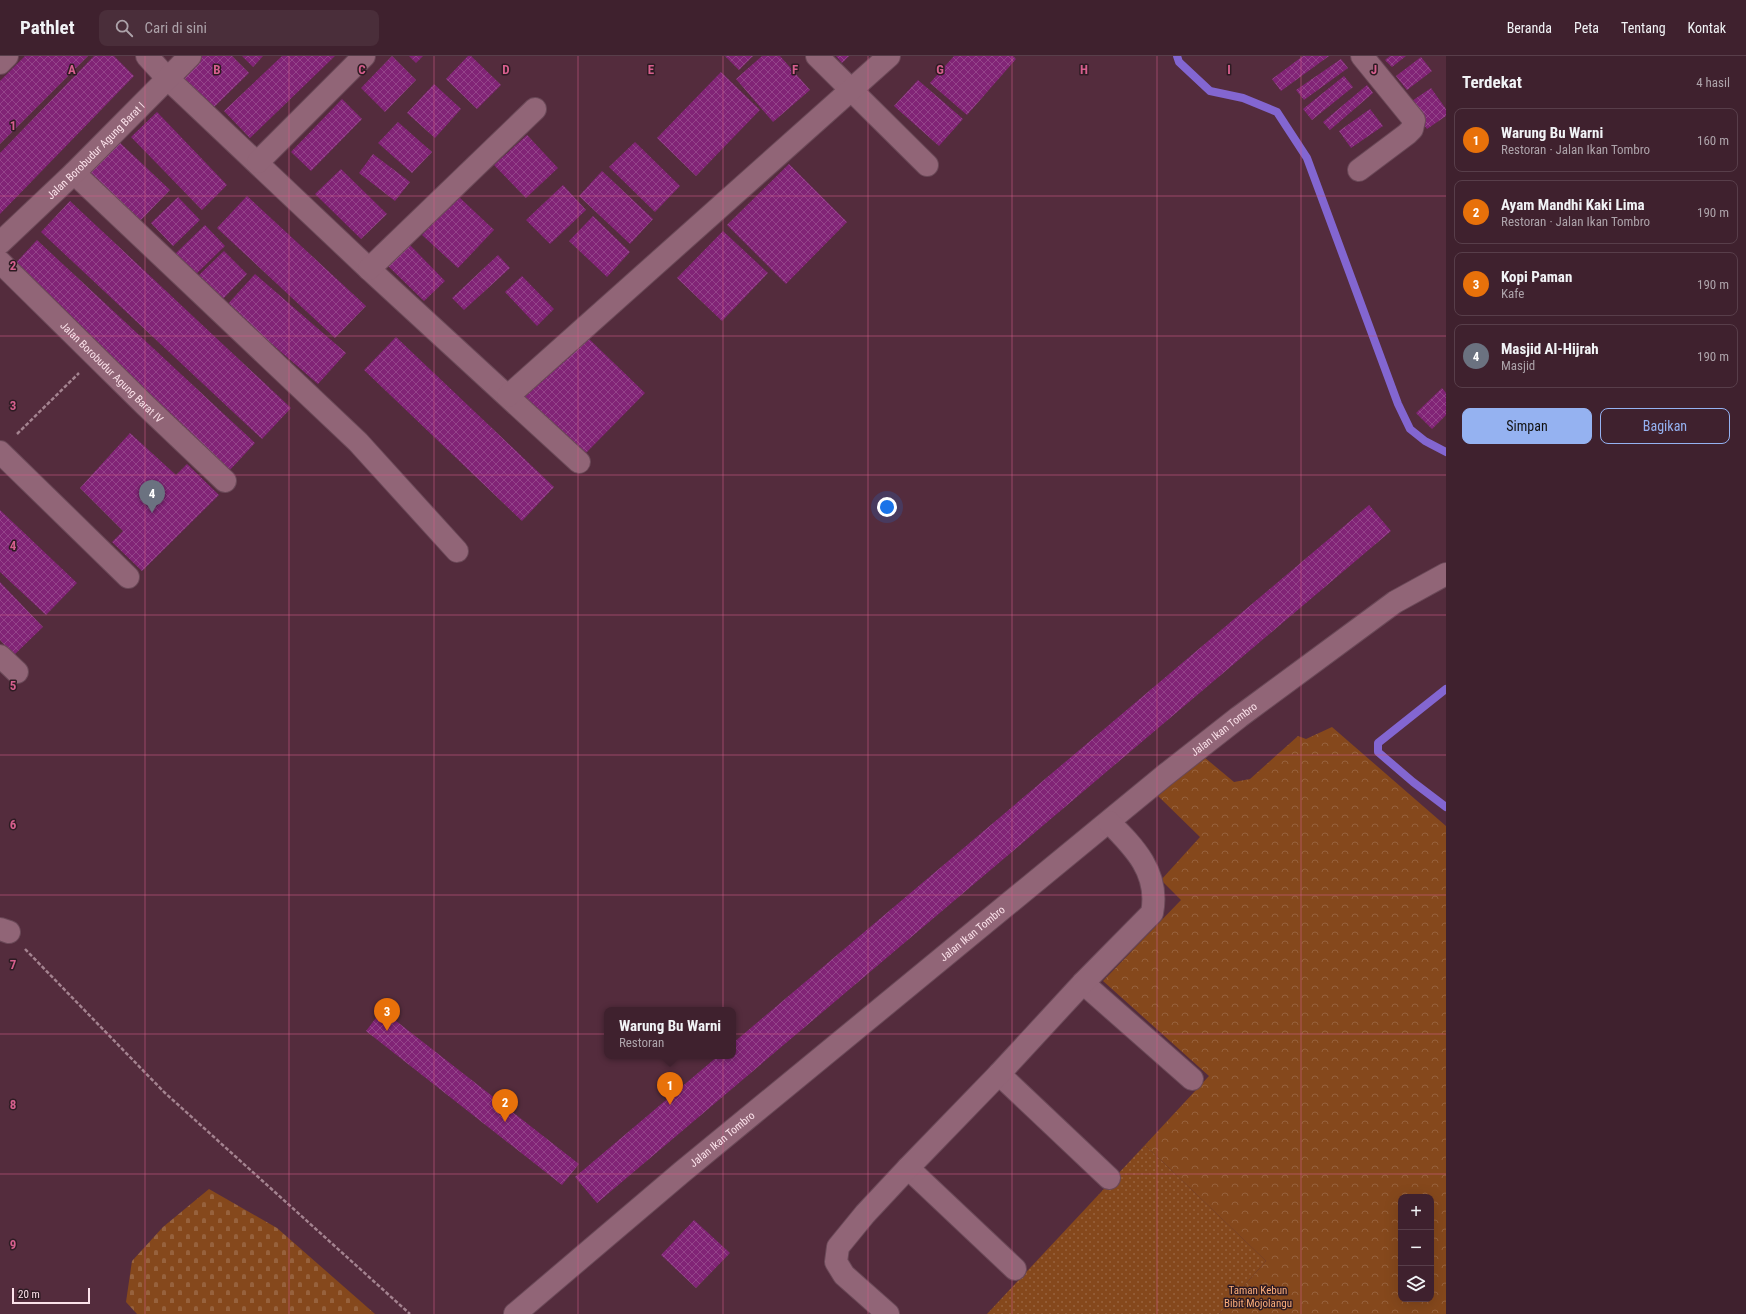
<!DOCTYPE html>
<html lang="id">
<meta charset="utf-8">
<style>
body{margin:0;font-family:"Roboto Condensed",sans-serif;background:#4a2e3a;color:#f1f3f6}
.controls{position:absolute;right:12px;bottom:12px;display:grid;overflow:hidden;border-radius:8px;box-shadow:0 4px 16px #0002}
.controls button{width:36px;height:36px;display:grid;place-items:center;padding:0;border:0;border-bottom:1px solid #583e4a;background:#3f212e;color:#f1f3f6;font:20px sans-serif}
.scale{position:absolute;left:12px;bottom:10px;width:78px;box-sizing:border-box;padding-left:4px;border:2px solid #fce2eb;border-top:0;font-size:11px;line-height:14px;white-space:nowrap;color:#fce2eb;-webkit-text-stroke:3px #2e1b23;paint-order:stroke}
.you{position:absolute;left:887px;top:451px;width:14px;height:14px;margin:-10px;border:3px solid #fff;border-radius:50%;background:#1a73e8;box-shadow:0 0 0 6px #1a73e833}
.badge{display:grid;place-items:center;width:26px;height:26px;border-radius:50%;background:#95b2f1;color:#fff;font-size:13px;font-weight:700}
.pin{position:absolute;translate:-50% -33px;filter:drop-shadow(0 1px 2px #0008)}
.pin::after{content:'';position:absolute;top:21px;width:14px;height:12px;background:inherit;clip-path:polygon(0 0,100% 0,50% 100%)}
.popup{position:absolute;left:604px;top:951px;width:132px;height:52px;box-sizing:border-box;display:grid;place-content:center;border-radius:8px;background:#3f212e;filter:drop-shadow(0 1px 3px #0005);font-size:13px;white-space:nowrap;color:#ada3aa}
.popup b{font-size:15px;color:#f1f3f6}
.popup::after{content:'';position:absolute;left:50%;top:100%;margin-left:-8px;border:8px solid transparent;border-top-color:#3f212e}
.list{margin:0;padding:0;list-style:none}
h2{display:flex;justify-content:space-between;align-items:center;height:52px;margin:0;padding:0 16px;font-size:17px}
h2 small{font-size:13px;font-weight:400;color:#ada3aa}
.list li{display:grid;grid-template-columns:26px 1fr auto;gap:12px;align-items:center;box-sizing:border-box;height:64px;margin:0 8px 8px;padding:0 8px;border:1px solid #583e4a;border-radius:8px}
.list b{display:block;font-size:15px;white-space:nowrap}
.list p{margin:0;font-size:13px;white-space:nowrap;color:#ada3aa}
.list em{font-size:13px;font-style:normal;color:#ada3aa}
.actions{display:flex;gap:8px;padding:12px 16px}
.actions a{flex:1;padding:9px 0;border:1px solid #95b2f1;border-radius:8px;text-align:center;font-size:14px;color:#95b2f1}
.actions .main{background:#95b2f1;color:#111}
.icon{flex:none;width:22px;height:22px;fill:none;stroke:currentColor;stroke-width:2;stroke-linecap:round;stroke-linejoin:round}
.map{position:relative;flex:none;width:1446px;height:1258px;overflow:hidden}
header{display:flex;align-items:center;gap:24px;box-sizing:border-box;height:56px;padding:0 20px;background:#3f212e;border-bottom:1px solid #583e4a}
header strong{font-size:19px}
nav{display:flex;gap:22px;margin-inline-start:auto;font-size:14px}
.search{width:280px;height:36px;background:#4a2e3a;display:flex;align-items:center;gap:10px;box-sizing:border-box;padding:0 14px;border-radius:8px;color:#ada3aa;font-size:15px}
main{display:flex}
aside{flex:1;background:#3f212e}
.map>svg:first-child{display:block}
</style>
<header>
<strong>Pathlet</strong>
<div class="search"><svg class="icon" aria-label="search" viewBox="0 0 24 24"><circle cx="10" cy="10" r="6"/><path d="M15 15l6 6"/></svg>Cari di sini</div>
<nav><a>Beranda</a><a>Peta</a><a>Tentang</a><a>Kontak</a></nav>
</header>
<main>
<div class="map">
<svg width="1446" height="1258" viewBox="0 0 1446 1258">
<defs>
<pattern id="grass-dots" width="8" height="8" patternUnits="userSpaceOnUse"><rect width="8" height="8" fill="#85481c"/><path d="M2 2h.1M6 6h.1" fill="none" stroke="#97623d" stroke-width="1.8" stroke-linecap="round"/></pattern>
<pattern id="cemetery-stones" width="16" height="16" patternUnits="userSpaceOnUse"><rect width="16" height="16" fill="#85481c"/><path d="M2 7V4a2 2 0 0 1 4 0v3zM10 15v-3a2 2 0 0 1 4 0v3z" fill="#97623d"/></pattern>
<pattern id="park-crowns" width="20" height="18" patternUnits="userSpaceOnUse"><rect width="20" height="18" fill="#85481c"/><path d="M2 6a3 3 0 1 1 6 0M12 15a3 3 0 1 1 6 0" fill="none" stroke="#97623d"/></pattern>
<pattern id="building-cross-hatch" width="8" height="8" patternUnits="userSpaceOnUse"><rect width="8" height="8" fill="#812476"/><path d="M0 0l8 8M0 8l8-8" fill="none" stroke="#94448a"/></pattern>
</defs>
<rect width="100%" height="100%" fill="#542c3d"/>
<path fill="url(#grass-dots)" d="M1145,1089L1266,1205L1219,1258H987Z"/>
<path fill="url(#cemetery-stones)" d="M209,1133L277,1172L375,1258H137L126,1246L132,1205L163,1171Z"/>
<path fill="url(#park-crowns)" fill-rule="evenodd" d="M1332,671L1446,770V1258H1219L1266,1205L1145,1089L1209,1020L1103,925L1181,844L1161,824L1200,781L1158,740L1204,701L1234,726L1250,723L1298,680L1306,683ZM1401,1141H1431V1243H1401Z"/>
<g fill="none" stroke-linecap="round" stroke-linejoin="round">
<path stroke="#8366d1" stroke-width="8" d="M1177,0L1179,6L1210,35L1243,42L1277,56L1307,102L1398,348L1410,373L1425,385L1446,396
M1446,633L1378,687V696L1413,726L1446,751"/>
</g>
<path fill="url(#building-cross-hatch)" d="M25,0H88L0,88V25Z
M94,0H114L134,20L0,158V97Z
M199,0H232L249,17L211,54L179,20Z
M242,0H263L253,11Z
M282,0H335L250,82L224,55Z
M392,0L416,24L385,56L361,32Z
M409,0H423L416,7Z
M468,0H471L501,29L477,53L446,23Z
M725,0H753L739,14Z
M762,0H780L810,34L773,66L736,23Z
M836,0H849L842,7Z
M954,0H1013L1016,3L967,59L930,27Z
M1303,0H1329L1281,35L1272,23Z
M1390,0H1406L1392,11L1385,4Z
M1421,1L1432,15L1407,34L1396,20Z
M1341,3L1348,12L1304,44L1296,34Z
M721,16L760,54L696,120L657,82Z
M1344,20L1353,31L1312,64L1303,53Z
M918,24L963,63L939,90L894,50Z
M434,28L461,53L435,82L407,57Z
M1367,29L1373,37L1330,74L1323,66Z
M1431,32L1446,53V60L1427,73L1409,47Z
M342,43L362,63L311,115L291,96Z
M1370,53L1383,70L1351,92L1339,75Z
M157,56L227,129L202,154L131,81Z
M398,66L432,96L412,117L378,87Z
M527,79L558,112L526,142L494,109Z
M116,83L170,134L140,165L86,113Z
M635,86L680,130L655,156L609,111Z
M373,98L410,126L395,145L359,117Z
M789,108L847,166L786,228L727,169Z
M341,113L387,158L361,183L315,138Z
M602,115L653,163L630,188L579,140Z
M563,129L586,154L550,188L526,164Z
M247,140L366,250L335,282L217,172Z
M458,140L494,174L458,212L422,179Z
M178,141L200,164L173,190L151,167Z
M70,145L291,352L262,383L41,176Z
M593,160L630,196L607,221L569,185Z
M205,169L225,190L193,221L173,200Z
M723,175L768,217L722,265L677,222Z
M37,184L255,387L229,415L11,212Z
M408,187L445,225L424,245L386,208Z
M224,195L247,218L220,246L196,222Z
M498,199L510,212L464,254L452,242Z
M255,218L346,297L318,328L227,249Z
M522,220L554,253L537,270L505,236Z
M585,279L645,337L584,399L524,340Z
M396,281L554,431L522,465L364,314Z
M1442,332L1446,337V359L1432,373L1416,357Z
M130,377L176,419L187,408L219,439L142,515L112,486L123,475L80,432Z
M1369,449L1391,475L597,1147L575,1121L718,1000H733V987Z
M0,454L77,527L46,559L0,516Z
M0,526L43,571L14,599L0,584Z
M382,954L579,1108L562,1129L366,975Z
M694,1164L730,1197L696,1232L661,1199Z"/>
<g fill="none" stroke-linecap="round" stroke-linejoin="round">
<g stroke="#6b4958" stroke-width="24">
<g id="minor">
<path d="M147,0L167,22L369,213L579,406"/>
<path d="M817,0L927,109"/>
<path d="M0,7L7,0"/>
<path d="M258,106L364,0"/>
<path d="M1359,114L1407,78L1412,73L1414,64L1362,0"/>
<path d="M74,117L358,386L457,495"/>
<path id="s1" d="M0,187L74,117L190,0"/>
<path id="s2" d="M0,206L146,350L225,425"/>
<path d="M369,213L535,53"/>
<path d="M508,340L889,0"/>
<path d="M0,396L128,521"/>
<path d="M0,600L17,616"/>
<path d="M0,873L9,876"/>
<path d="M1083,927L1192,1023"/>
<path d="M999,1018L1109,1122"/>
<path d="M908,1112L1015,1213"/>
<path id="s3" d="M515,1258L682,1116L1165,719L1239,661L1395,546L1446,518"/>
<path d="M888,1258L844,1219L836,1206L838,1191L865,1158L908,1112L999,1018L1083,927L1152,857C1160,817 1134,791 1109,766"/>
</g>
</g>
<path stroke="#a48390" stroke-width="2.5" stroke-dasharray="4 2" stroke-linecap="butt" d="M17,378L79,317
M25,893L164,1036L410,1258"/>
<use href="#minor" stroke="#916577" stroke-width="22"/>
</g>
<path fill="none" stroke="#d65f8d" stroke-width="1" stroke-opacity="0.55" d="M145,0V1258M289,0V1258M434,0V1258M578,0V1258M723,0V1258M868,0V1258M1012,0V1258M1157,0V1258M1301,0V1258M0,140H1446M0,280H1446M0,419H1446M0,559H1446M0,699H1446M0,839H1446M0,978H1446M0,1118H1446"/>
<g text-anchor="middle" stroke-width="3" stroke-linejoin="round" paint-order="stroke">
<g font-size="11" fill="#fce2eb" stroke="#2e1b23">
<text dy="4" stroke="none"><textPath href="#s1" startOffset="133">Jalan Borobudur Agung Barat I</textPath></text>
<text dy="4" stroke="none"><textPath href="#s2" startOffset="157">Jalan Borobudur Agung Barat IV</textPath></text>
<text dy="4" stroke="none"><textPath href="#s3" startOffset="919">Jalan Ikan Tombro</textPath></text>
<text dy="4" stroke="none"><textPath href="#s3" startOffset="595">Jalan Ikan Tombro</textPath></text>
<text dy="4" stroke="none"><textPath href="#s3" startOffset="271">Jalan Ikan Tombro</textPath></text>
</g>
<g font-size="11" fill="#fbad7a" stroke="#2e1b23">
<text x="1258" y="1238">Taman Kebun<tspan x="1258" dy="13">Bibit Mojolangu</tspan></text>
</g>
</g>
<g font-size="13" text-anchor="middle" font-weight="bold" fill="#d65f8d" stroke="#2e1b23" stroke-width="3" stroke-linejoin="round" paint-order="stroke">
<text x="72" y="18">A</text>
<text x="217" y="18">B</text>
<text x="362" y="18">C</text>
<text x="506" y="18">D</text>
<text x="651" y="18">E</text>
<text x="795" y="18">F</text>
<text x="940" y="18">G</text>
<text x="1084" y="18">H</text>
<text x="1229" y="18">I</text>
<text x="1374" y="18">J</text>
<text x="13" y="74">1</text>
<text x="13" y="214">2</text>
<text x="13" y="354">3</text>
<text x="13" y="494">4</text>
<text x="13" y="634">5</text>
<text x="13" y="773">6</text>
<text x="13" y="913">7</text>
<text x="13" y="1053">8</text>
<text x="13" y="1193">9</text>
</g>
</svg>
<div class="controls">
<button>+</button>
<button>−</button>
<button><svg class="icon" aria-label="layers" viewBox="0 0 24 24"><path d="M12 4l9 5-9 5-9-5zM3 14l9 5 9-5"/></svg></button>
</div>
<div class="scale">20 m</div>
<div class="you"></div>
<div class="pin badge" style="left:670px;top:1049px;background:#e8710a">1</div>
<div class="popup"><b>Warung Bu Warni</b>Restoran</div>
<div class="pin badge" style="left:505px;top:1066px;background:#e8710a">2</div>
<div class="pin badge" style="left:387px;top:975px;background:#e8710a">3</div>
<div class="pin badge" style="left:152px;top:457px;background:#6b7280">4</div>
</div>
<aside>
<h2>Terdekat<small>4 hasil</small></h2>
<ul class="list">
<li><span class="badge" style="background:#e8710a">1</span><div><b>Warung Bu Warni</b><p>Restoran · Jalan Ikan Tombro</p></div><em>160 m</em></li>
<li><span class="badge" style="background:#e8710a">2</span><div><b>Ayam Mandhi Kaki Lima</b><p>Restoran · Jalan Ikan Tombro</p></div><em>190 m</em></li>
<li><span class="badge" style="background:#e8710a">3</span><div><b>Kopi Paman</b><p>Kafe</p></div><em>190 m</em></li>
<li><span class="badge" style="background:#6b7280">4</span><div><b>Masjid Al-Hijrah</b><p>Masjid</p></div><em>190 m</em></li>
</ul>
<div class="actions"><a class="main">Simpan</a><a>Bagikan</a></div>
</aside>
</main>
